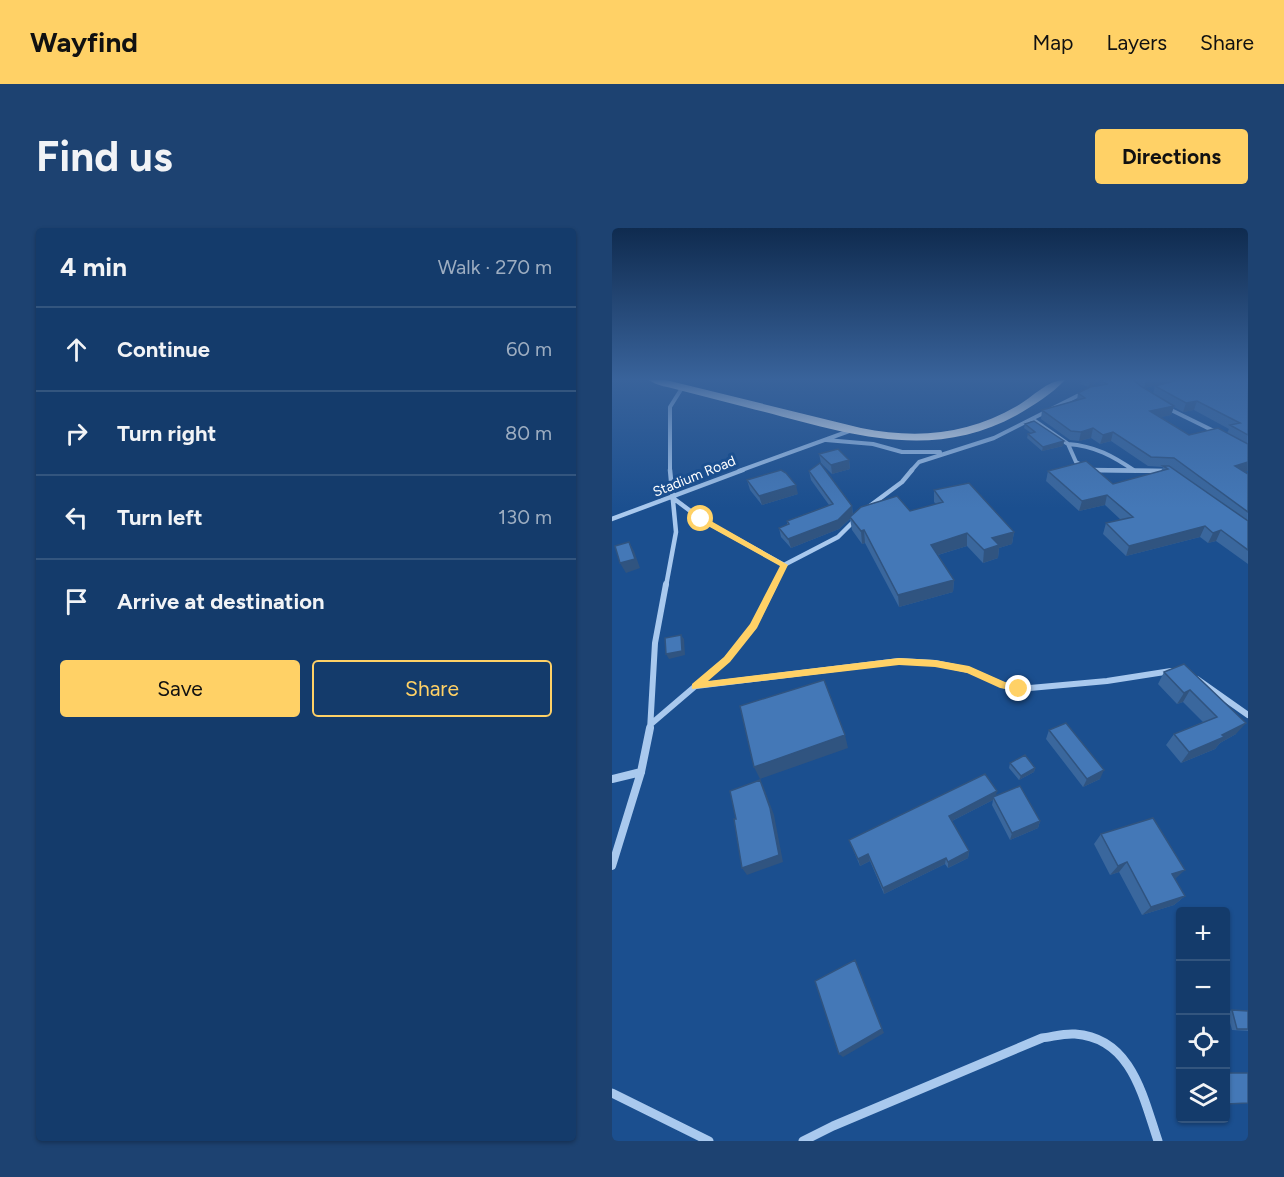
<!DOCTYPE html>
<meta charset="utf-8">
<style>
body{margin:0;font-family:Figtree,sans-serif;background:#1d4271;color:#f1f3f6}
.controls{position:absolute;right:18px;bottom:18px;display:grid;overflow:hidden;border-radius:6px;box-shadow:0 2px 4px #0004}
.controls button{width:54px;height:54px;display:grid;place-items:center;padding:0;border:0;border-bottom:2px solid #33557e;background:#143b6b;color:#f1f3f6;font:30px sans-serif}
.stop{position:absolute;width:18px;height:18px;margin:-14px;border:4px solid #ffd166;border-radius:50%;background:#fff}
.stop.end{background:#ffd166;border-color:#fff;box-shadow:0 2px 6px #0008}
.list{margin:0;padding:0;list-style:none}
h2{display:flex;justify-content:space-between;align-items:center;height:78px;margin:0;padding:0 24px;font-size:26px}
h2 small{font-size:20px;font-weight:400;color:#9dadc1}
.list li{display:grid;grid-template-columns:39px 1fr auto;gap:18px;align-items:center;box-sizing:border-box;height:84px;padding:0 24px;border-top:2px solid #33557e}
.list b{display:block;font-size:22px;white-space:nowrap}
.list em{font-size:20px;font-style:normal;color:#9dadc1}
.actions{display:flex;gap:12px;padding:18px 24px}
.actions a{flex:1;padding:14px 0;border:2px solid #ffd166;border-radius:6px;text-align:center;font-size:21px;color:#ffd166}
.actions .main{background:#ffd166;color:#111}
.icon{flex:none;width:33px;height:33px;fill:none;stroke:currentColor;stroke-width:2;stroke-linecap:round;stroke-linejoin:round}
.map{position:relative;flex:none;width:636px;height:913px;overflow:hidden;border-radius:6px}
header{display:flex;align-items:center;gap:36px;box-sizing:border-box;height:84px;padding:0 30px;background:#ffd166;color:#111}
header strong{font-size:28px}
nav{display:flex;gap:33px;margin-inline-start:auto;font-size:21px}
.intro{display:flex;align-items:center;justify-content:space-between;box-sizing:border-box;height:144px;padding:0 36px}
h1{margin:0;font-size:42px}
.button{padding:15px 27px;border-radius:6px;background:#ffd166;color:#111;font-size:21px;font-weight:700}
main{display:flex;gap:36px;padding:0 36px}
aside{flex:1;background:#143b6b;border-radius:6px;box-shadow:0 2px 4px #0004}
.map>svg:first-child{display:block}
</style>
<header>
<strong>Wayfind</strong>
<nav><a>Map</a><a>Layers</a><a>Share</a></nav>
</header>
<div class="intro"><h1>Find us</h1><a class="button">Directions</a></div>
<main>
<aside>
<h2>4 min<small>Walk · 270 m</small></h2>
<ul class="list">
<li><svg class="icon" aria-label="ahead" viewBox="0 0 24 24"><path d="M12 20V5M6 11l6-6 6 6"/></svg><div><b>Continue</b></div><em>60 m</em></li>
<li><svg class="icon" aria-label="right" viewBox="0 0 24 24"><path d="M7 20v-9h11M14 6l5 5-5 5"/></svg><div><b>Turn right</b></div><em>80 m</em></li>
<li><svg class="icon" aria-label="left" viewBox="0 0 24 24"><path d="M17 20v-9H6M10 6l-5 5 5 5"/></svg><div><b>Turn left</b></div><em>130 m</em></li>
<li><svg class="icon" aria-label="arrive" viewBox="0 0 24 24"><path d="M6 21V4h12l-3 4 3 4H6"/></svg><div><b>Arrive at destination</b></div></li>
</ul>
<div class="actions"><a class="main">Save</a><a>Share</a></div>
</aside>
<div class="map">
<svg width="636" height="913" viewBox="0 0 636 913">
<rect width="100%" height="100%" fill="#1b4f8f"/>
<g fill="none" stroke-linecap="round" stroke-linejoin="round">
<path stroke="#a9c9ee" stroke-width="4" d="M553,179L606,205
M420,191L456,216L464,234L478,242L554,243
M214,212L261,216L290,224H328
M456,216C483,218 501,228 523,243
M58,243V179L70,160
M127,243L240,202
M299,243L307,234L382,210L473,164"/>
<path stroke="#a9c9ee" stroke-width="4.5" d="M478,242L554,243
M61,270L89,291L172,337
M255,280L290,254L300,242
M0,291L131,242
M54,358L64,304L58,242
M162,358L172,337L226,309L244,291"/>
<path stroke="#a9c9ee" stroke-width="6" d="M585,451L636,487
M84,458L287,433L323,435L357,442L391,457L407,461L495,453L559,443
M39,496L115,431L142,398L163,356
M38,502L43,415L54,356"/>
<path stroke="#a9c9ee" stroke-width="8" d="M0,551L29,544
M0,638L29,544L38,500"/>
<path stroke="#a9c9ee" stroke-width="9" d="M0,865L97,913
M191,913L221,898L430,810C440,809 452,805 463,806C520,810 531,869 546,913"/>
<path fill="#fff" fill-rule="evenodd" d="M37,152H54L249,200C305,211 355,207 405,178C421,169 435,152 453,152C440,166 422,177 405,187C315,237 226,202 133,179C111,173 89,168 67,162C57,159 45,158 37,152Z"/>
</g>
<path fill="#3a679d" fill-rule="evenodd" d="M469,152H489L477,159L468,156Z
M491,152H636V243L632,244L636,246V336L604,313L596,315L588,309L514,328L491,306L494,295L509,292L493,277L467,283L434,253L436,243L501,256L549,243L551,239L536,238L499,213L488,216L479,210L467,213L458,212L429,191L430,182L465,172L466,165L488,157L489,154ZM545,157L543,158L541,166L532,160ZM562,179L571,184L582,182L617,201L615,205L577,207L548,189L559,187Z
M413,196L452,213L451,218L430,223L415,210L416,206L419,205L412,200Z
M207,226L237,232L238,241L220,246L209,235Z
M197,243L240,278L241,287L298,283L324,276L322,274V262L402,304L400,316L387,320L386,330L371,335L355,318L326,327L342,352L341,364L287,379L253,315L250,316L240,302L238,291L227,301L179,320L169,309L167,300L175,297V293L217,277L199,252Z
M135,252L186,266L150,277L138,262Z
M572,436L624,506L608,515L603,521L569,535L554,517L562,506L591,494L571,474L565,476L546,456L552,444Z
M437,502L488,551L471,559L434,511Z
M398,535L423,540L422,544L407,552L397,540Z
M383,568L428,593L426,600L398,612L380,577L381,572L340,593L357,623L356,630L336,640L333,636L272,666L258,633L248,638L237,612Z
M489,606L563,651L573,668L562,677L530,687L507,644L498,647L482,616Z
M620,782L636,783V803L620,802L615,784Z"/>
<path fill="#305480" d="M478,152H489L477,159Z
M534,152H568L532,160Z
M585,173L582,182L571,184L574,175Z
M562,178L559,187L535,192L538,183Z
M481,200L479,210L467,213L469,204Z
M501,204L499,213L488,216L491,207Z
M452,213L451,218L430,223L431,219Z
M237,232L238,241L220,246L219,237Z
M636,234V243L618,247L623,238Z
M184,257L186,266L150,277L147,268Z
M495,267L493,277L467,283L470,273Z
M240,278L241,288L227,301L179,320L176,311Z
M593,298L588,309L514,328L517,318Z
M252,302L253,315L250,316L249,303Z
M609,302L604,313L596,315L601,305Z
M402,304L400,316L387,320L386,330L371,335L372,322L380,310Z
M355,305V318L319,329V317Z
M17,314L22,323L28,340L14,345L8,335Z
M342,352L341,364L287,379L286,367Z
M69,407L72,411L73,427L57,431L54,426Z
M578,462L571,474L565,476L572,465Z
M634,495L624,506L608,515L603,521L569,535L577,524Z
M233,507L236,520L148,551L142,539Z
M423,540L422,544L407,552L409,548Z
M492,542L488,551L471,559L475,551Z
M148,552L152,560L162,587L171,634L135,647L130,640Z
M385,563L383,571L381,569V572L336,595L337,588Z
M428,593L426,600L398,612L400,605Z
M357,623L356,630L336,640V634Z
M256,626L258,633L248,638L246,631Z
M334,630L333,636L272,666L271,660Z
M515,634L507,644L498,647L506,638Z
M573,642L563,651L560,646Z
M573,668L562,677L530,687L539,679Z
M243,732L272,805L231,829L227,826Z"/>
<path fill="#4478b7" stroke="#305480" stroke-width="1.5" d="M491,152H521L530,159L562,178L538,183L577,207L606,200L636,216V234L623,238L636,246V284L562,230L539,229L501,204L491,207L481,200L469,204L459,203L430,182L473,170L466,165L478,159L496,156L489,154Z
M566,152H636V207L618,197L628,195L585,173L574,175L543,158Z
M422,193L452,213L431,219L416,206L423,204L413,196Z
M226,221L237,232L219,237L207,226Z
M474,233L501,256L556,241L551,238H557L636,293V322L609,302L601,305L593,298L517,318L494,295L521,289L495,267L470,273L436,243Z
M208,235L240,278L226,292L176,311L167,300L177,296L175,293L221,276L197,243Z
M169,242L174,245L184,257L147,268L135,252Z
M357,255L402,304L380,310L387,317L372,322L355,305L319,317L342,352L286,367L252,302L249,303L238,289L249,279L285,268L298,283L331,274L322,262Z
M17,314L23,331L8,335L3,318Z
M69,407L70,423L54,426L53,410Z
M572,436L634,495L610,507L612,509L577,524L562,506L605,489L578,462L572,465L552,444Z
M212,452L233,507L142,539L128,478Z
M454,495L492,542L475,551L437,502Z
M413,527L423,540L409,548L398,535Z
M373,546L385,563L337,588L357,623L336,634L334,630L271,660L256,626L246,631L237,612Z
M148,552L158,580L167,627L130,640L122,591H124L118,563Z
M408,558L428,593L400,605L381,569Z
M541,590L573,642L560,646L573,668L539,679L515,634L506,638L489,606Z
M243,732L270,801L227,826L203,753Z
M620,782L636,783V801H625Z
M614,845H636V875L614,876Z"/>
<linearGradient id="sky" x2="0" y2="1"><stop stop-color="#0f2b4f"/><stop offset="0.54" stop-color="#39639b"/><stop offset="1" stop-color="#39639b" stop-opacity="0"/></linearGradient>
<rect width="636" height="280" fill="url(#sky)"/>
<path fill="#ffd166" d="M87,289H92L176,337L145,400L118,434L96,453L287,430L323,432L357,438L393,454L410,458V464L388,460L355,445L323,439L287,437L80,461V456L112,429L138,396L168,338L87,293Z"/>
<g text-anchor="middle" stroke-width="6" stroke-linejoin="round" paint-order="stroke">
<g font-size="14" fill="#fff" stroke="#1b4f8f">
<text transform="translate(82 248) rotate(-22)" y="5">Stadium Road</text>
</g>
</g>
</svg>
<div class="controls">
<button>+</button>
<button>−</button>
<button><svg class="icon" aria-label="locate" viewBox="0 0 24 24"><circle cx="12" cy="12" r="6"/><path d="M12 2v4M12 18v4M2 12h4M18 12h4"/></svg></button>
<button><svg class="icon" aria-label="layers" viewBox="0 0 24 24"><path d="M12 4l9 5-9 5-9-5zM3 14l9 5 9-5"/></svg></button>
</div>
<div class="stop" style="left:89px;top:291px"></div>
<div class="stop end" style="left:407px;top:461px"></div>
</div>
</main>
